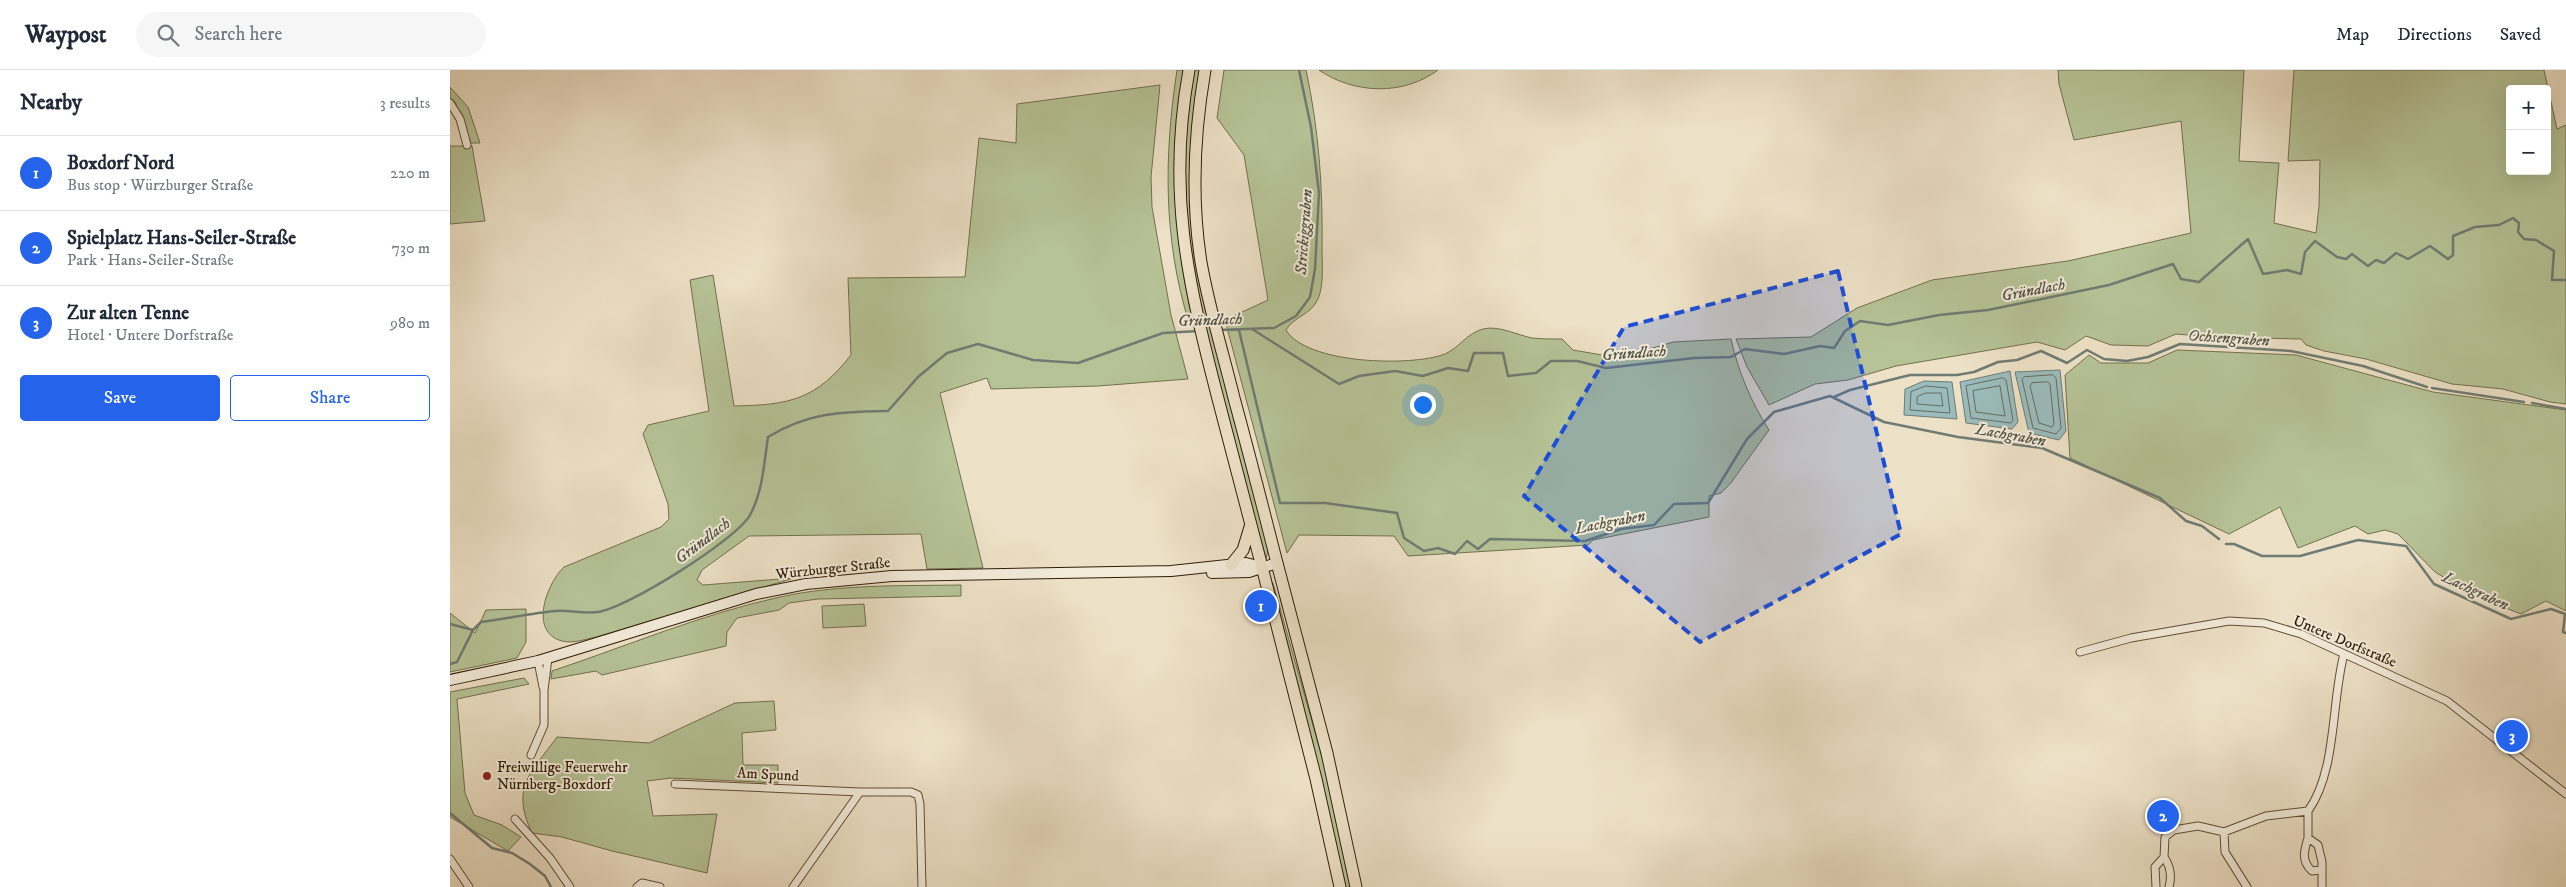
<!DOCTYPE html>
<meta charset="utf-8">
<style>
body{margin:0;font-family:"IM FELL DW Pica",serif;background:#f6f6f7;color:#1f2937}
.controls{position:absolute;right:15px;top:15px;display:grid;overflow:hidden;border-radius:5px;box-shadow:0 5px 20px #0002}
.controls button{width:45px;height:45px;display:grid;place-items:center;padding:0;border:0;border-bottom:1px solid #e0e1e3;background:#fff;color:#1f2937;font:25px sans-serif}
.you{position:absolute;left:972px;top:334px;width:18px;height:18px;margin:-12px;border:4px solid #fff;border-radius:50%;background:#1a73e8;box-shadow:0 0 0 8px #1a73e833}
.badge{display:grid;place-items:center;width:32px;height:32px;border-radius:50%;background:#2563eb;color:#fff;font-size:16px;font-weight:700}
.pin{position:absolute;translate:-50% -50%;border:2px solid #fff;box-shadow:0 1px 5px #0006}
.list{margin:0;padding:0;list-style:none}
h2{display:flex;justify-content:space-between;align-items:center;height:65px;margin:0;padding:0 20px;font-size:21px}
h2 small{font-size:16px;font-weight:400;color:#747a83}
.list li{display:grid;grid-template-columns:32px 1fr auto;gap:15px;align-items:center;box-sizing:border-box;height:75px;padding:0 20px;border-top:1px solid #e0e1e3}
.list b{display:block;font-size:19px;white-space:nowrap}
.list p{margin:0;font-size:16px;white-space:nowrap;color:#747a83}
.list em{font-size:16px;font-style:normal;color:#747a83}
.actions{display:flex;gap:10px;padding:15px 20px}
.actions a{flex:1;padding:11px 0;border:1px solid #2563eb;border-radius:5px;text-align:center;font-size:18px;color:#2563eb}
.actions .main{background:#2563eb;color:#fff}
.icon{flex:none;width:28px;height:28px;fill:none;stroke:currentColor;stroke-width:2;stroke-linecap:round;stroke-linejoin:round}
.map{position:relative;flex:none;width:2116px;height:817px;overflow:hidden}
header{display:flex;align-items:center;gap:30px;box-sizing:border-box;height:70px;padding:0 25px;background:#fff;border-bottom:1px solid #e0e1e3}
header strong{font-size:24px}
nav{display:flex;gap:28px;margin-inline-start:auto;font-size:18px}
.search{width:350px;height:45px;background:#f6f6f7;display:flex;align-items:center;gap:12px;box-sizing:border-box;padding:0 18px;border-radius:28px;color:#747a83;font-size:19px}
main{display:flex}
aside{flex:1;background:#fff}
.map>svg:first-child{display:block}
</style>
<header>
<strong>Waypost</strong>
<div class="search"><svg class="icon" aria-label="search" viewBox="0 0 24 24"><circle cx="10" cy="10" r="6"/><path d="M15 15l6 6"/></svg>Search here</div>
<nav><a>Map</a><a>Directions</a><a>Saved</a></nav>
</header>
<main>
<aside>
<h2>Nearby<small>3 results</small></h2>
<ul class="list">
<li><span class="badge">1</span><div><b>Boxdorf Nord</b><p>Bus stop · Würzburger Straße</p></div><em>220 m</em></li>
<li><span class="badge">2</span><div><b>Spielplatz Hans-Seiler-Straße</b><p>Park · Hans-Seiler-Straße</p></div><em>730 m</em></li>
<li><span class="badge">3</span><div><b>Zur alten Tenne</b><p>Hotel · Untere Dorfstraße</p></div><em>980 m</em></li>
</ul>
<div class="actions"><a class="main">Save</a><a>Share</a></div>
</aside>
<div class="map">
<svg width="2116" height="817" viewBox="0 0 2116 817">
<rect width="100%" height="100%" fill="#ede1c7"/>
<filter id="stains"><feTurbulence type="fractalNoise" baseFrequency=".004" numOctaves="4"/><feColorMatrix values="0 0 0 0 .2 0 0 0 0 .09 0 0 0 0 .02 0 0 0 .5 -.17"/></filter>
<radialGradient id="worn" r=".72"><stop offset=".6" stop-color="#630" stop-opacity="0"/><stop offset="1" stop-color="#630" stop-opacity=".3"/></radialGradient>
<path fill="#b6c397" stroke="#73704e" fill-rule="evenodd" d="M727,0H734C720,86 723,167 743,252L739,253C713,169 714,85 727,0Z
M743,0H750L742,143L818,480L816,489L751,248L735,158V60Z
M774,0H856C869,60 873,119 872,180C872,195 874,215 868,229C861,245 843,247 836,260C856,294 961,297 995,284C1009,278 1017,263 1033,259C1048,255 1067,265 1082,268C1091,269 1102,269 1112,269L1123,280L1169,288L1223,272L1281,269C1288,301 1301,332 1319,360L1280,414L1271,423L1259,426V447L1143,470L1138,475L958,486L944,466L849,465L837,483L775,250L818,230L794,85L767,48Z
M869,0H988C953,26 904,24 869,0Z
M1608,0H1794L1789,91L1829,93L1824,153L1866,163L1869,136L1870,90L1838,91L1844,0H2094L2107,59L2116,55V334L2100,332L2053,319L2002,314L1916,289L1874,281L1856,275L1851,269L1762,267L1726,264L1698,276L1661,275L1636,266L1615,280L1587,272L1446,296L1398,310L1365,314L1319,335L1297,297L1286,269L1361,267L1407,238L1482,210L1618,191L1741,163L1731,51L1624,70L1609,14ZM2060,19H2097V101H2060Z
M710,15L701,107L702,137L721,245L738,309L648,316L541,319L537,308L490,323L533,498L477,499L471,464L299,466L252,500L247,510L253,515L344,508L146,567C136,569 123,574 112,571C78,562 97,513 114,497L211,457L219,449L218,434L193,364L198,355L259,341L240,210L263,205L284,336C339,335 366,330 401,285L398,208L515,207L529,68L566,73L567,34Z
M0,17L18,37L30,73H21L5,32L0,28Z
M0,76H22L35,151L0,154Z
M1727,280L1846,285L1983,322L2116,340V541L2096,531L2071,544L2025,526L1985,502L1948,464L1935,460L1918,464L1905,456L1848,478L1830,437L1779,464L1620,388L1615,305L1639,285L1651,293H1698Z
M823,513L877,705L901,817H894L820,514Z
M511,515V526L368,529L339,533L329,540L287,548L277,562L276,576L152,605L146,601L101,609L102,601C177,576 252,544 330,527C389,514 451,516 511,515Z
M414,534L416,556L373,558L372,536Z
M76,539V572L67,588L0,602V543L25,563L36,540Z
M74,608L79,614L7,629L15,723L24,745L52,755L71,767L58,781L0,747V622Z
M324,631L326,660L292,663L293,695H328V713L221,708L197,711L203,746L267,744L257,803L162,781L112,767L82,763C60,717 81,703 107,667L199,673L285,633Z"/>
<path fill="#9bbcbc" stroke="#707c73" d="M1610,300L1616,361L1609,370L1579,363L1565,302Z
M1560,301L1568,352L1562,359L1516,353L1510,312Z
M1474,311L1502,312L1507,349L1454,345L1455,319Z"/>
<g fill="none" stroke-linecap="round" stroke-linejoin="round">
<path stroke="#666c61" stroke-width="1" d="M1603,305L1606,308L1611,358L1606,364L1583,358L1572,309L1574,307Z
M1553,308L1556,310L1563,350L1561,353L1521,348L1516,316Z
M1598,312L1600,314L1604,354L1602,357L1589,353L1580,316L1582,313Z
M1476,316L1497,318L1500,343L1460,340L1461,322Z
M1550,316L1555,346L1526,342L1523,321Z
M1476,323H1491L1493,336L1467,334V327Z"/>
<path stroke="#707c73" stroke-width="2.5" d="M802,259L889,314L909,306L945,301L973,306L998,298L1018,301L1024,283H1053L1058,306L1086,303L1101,291H1127L1156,298L1244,288L1281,287L1295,279L1334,284L1370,276L1384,278L1395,261L1410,251L1438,255L1489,245L1538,240L1659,215L1723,194L1731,209L1749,212L1798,169L1813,204L1837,200L1851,204L1855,182L1865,171L1887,187L1896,189L1902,184L1918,196L1926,190L1934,193L1946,183L1958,189L1980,176L1998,189L2003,185V166L2025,157L2049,155L2063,148L2069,153L2068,162L2074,169L2086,170L2104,181L2102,210H2116
M769,260L824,258L846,246L860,227L865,199L869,123L861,57L849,0
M789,260L830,433H875L947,443L954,468L974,481L988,478L1005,484L1017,471L1028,479L1040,469L1135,471L1171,459L1204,455L1224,434L1258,433L1297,369L1324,342L1380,326L1434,352L1508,367L1592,378L1710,428L1736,451L1752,456L1769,469
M1982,318L2074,332
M1384,327L1400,320L1460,305H1507L1524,302L1548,292L1567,290L1591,281L1617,293L1637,280L1654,289L1677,291L1698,287L1730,274L1841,281L1913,296L1977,317
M2082,333L2116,339
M1776,474H1784L1812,486H1850L1908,470L1956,476L1984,514L2061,549L2101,539L2115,544L2113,562L2116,563
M0,554L23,560
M0,594L7,592L23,560L31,552C56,549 81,543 106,541C120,540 134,544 148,542C177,538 286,470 300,445C313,421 314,393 318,367C359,342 391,342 438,341L468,307L497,283L528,274L583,290L628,293L713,263L749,261
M0,743L42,778L62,783L80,794L95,806L101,817"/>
<g stroke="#5f4d36" stroke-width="9">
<path id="minor" d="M0,33L10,49L17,75
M1630,582L1681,568L1779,551L1814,553L1851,564L1997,631L2116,724
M88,591L93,617
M81,685L94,655V620L98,588
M225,714L410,722
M1858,741V768L1868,775L1872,792V817
M65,749L100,788L120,817
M1774,762L1775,782L1797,817
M1858,768C1854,781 1851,791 1862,801L1870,800
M1714,787C1721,797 1722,806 1719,817
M0,789L19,817
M187,817L192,813L210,817
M343,817L410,722H461L468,725L470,734L472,817
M1706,817L1705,797L1714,787L1715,767L1724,760L1748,756L1774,762L1816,746L1858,741C1887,701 1881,633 1894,584"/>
</g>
<g stroke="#301c06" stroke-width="12">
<path id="secondary" d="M762,503L799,502L827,493
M0,610L88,591L306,524L356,514L442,506L721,501L796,493L812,497"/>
</g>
<g stroke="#301c06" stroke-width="13">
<path id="primary" d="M827,493L877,683L906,817
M812,497L866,709L890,817"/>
</g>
<g stroke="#301c06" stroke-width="13">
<path id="trunk" d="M739,0C717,120 737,209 767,325C782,382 797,439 812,497
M755,0C744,64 741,128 751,192C759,238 773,283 784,328C799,383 813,438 827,493
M781,495L793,480L800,457"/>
</g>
<use href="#minor" stroke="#f3ecdb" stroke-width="7"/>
<use href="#secondary" stroke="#f3ecdb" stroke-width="10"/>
<use href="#primary" stroke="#ede1c7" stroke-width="11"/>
<use href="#trunk" stroke="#ede1c7" stroke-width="11"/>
</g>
<path fill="#1d4ed8" fill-opacity="0.2" stroke="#1d4ed8" stroke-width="4" stroke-dasharray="10 6" stroke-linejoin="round" d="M1388,201L1451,464L1250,572L1074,426L1174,257Z"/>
<circle fill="#8f2418" stroke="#f3ecdb" stroke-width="2" cx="37" cy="706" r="5"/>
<g text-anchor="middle" stroke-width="4" stroke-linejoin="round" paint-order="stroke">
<g font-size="15" fill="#301c06" stroke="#f3ecdb">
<text transform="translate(383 498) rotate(-6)" y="5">Würzburger Straße</text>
<text transform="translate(1895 571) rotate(23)" y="5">Untere Dorfstraße</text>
<text transform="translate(318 704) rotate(3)" y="5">Am Spund</text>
</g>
<g font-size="15" fill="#301c06" stroke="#f3ecdb" text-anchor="start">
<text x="47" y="702">Freiwillige Feuerwehr<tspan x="47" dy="17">Nürnberg-Boxdorf</tspan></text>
</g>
<g font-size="16" font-style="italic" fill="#555446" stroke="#f3ecdb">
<text transform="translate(853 162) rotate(-86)" y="6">Strickiggraben</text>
<text transform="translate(1583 219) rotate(-11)" y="6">Gründlach</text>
<text transform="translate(760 249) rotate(-2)" y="6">Gründlach</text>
<text transform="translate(1779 267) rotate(4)" y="6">Ochsengraben</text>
<text transform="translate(1184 282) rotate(-4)" y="6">Gründlach</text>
<text transform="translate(1561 364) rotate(10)" y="6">Lachgraben</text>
<text transform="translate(1160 451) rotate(-11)" y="6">Lachgraben</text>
<text transform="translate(252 470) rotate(-37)" y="6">Gründlach</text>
<text transform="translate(2026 520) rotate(25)" y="6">Lachgraben</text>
</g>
</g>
<rect width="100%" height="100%" filter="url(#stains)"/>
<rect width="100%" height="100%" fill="url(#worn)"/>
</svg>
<div class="controls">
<button>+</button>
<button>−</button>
</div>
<div class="you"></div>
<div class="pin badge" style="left:811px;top:536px">1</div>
<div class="pin badge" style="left:1713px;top:746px">2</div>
<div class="pin badge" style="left:2062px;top:666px">3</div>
</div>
</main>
